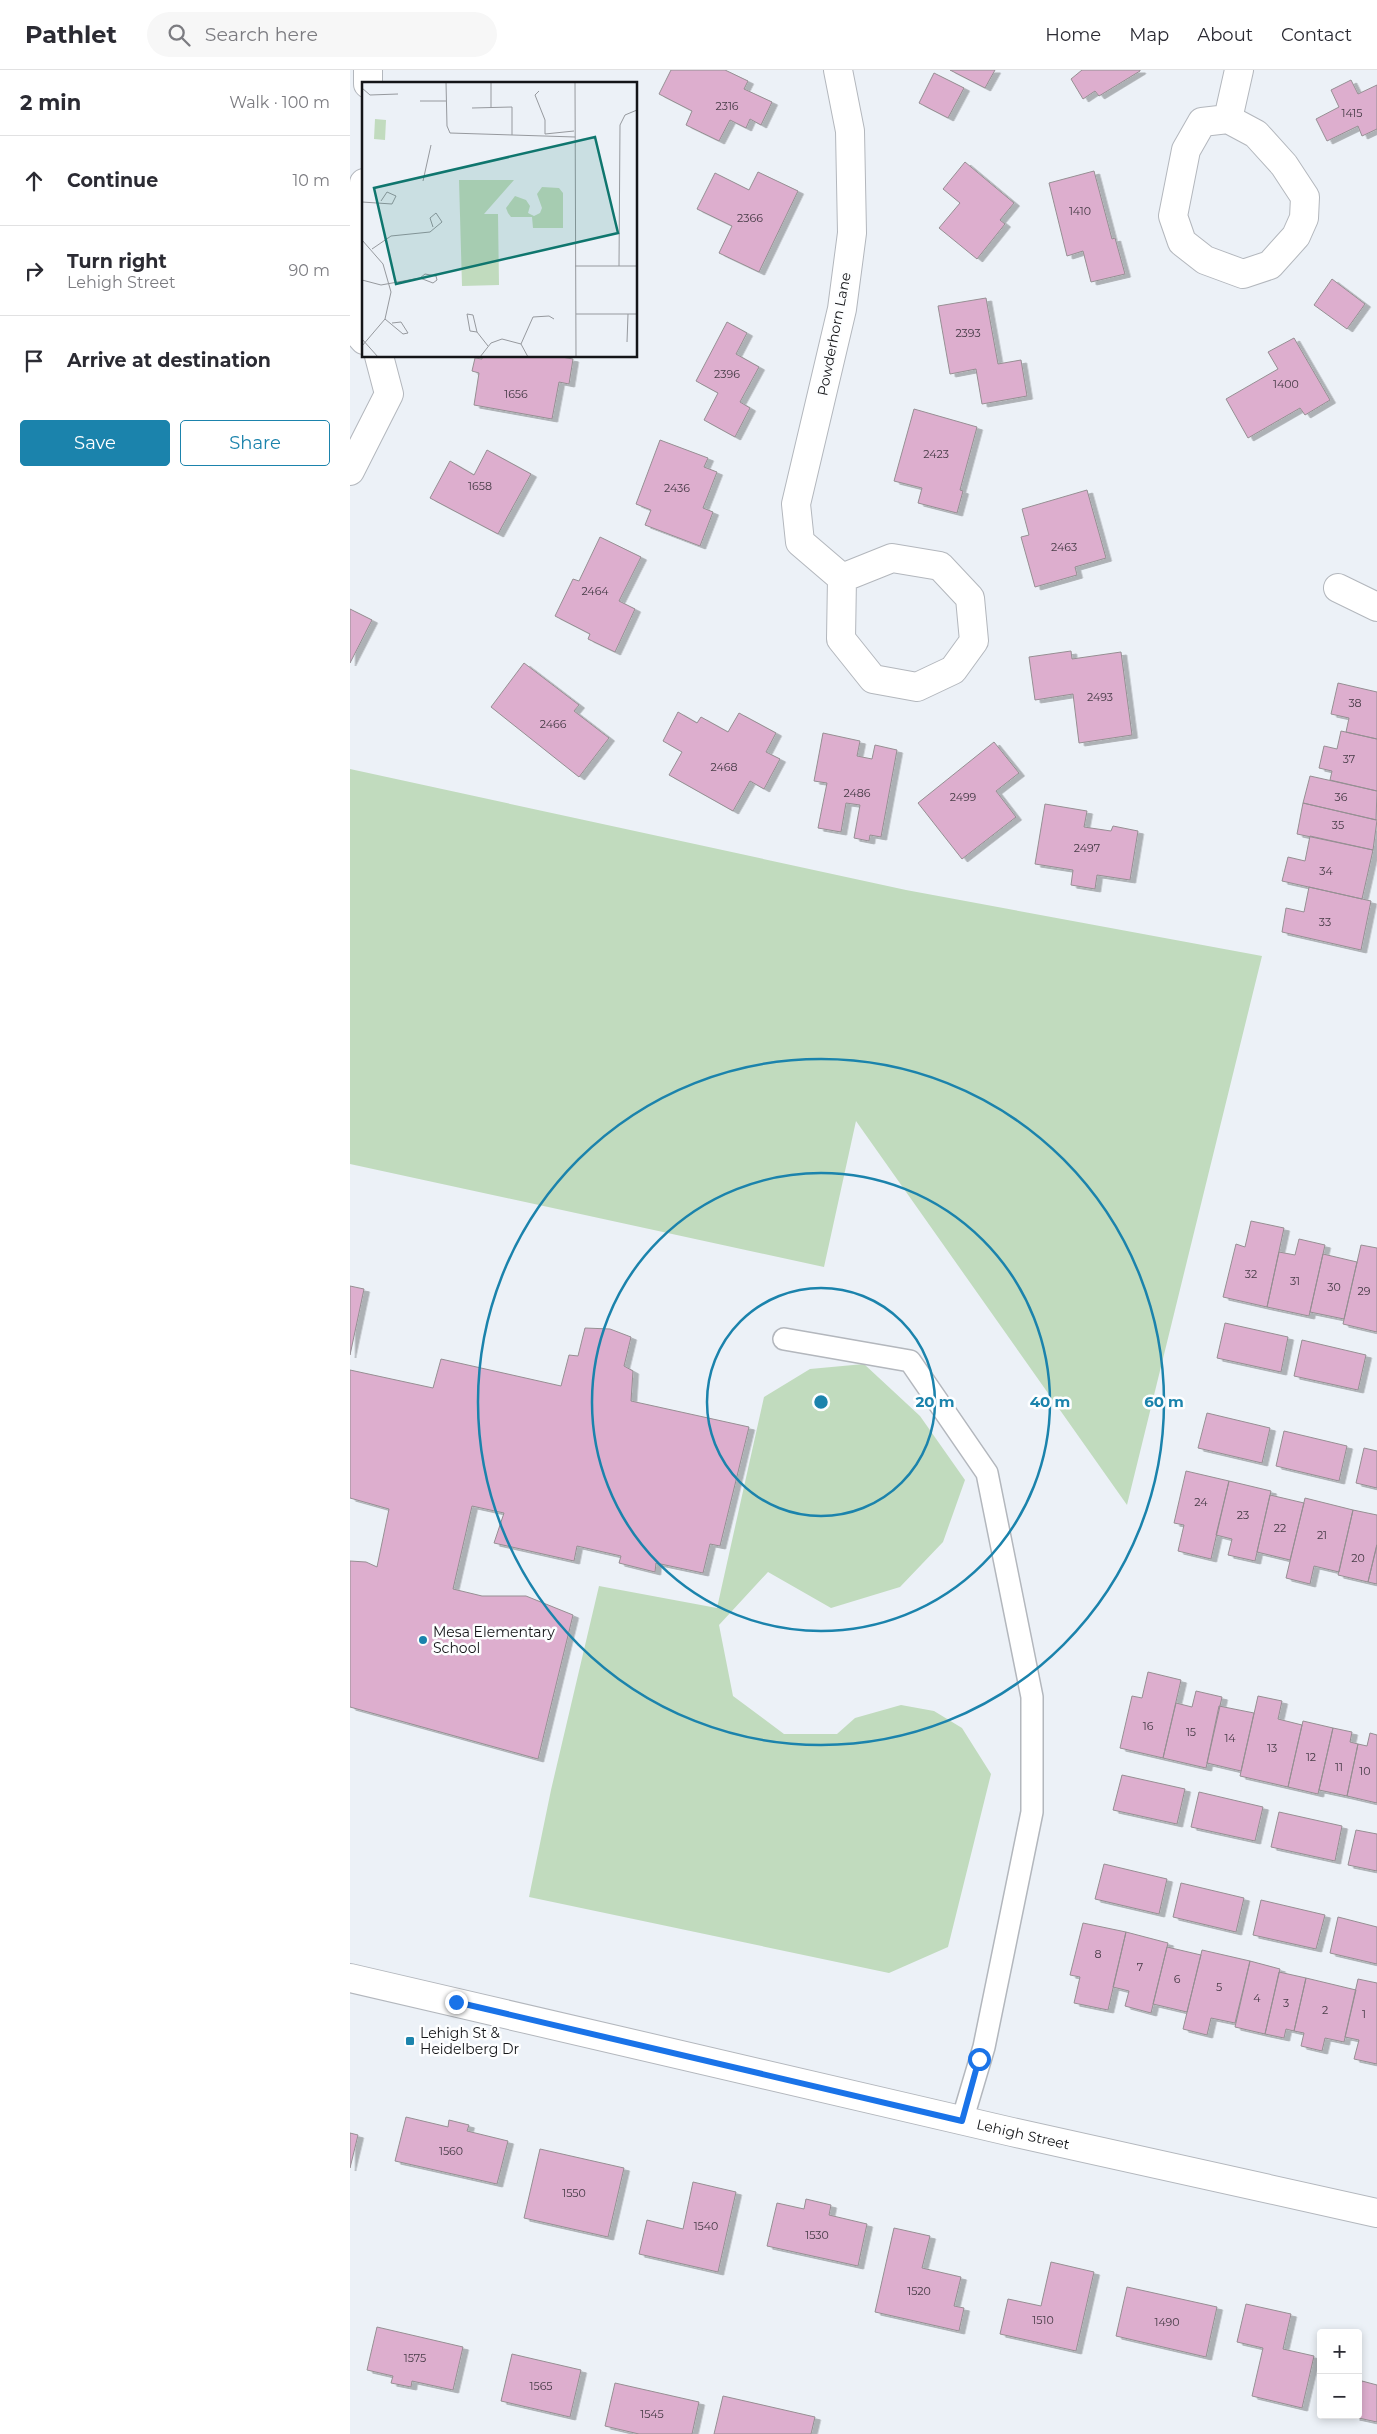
<!DOCTYPE html>
<meta charset="utf-8">
<style>
body{margin:0;font-family:Montserrat,sans-serif;background:#f7f7f7;color:#2b2b33}
.controls{position:absolute;right:15px;bottom:15px;display:grid;overflow:hidden;border-radius:5px;box-shadow:0 2px 8px #0003}
.controls button{width:45px;height:45px;display:grid;place-items:center;padding:0;border:0;border-bottom:1px solid #e1e1e2;background:#fff;color:#2b2b33;font:25px sans-serif}
.stop{position:absolute;width:15px;height:15px;margin:-11px;border:4px solid #1a73e8;border-radius:50%;background:#fff}
.stop.end{background:#1a73e8;border-color:#fff;box-shadow:0 1px 5px #0008}
.list{margin:0;padding:0;list-style:none}
h2{display:flex;justify-content:space-between;align-items:center;height:65px;margin:0;padding:0 20px;font-size:21px}
h2 small{font-size:16px;font-weight:400;color:#7c7c81}
.list li{display:grid;grid-template-columns:32px 1fr auto;gap:15px;align-items:center;box-sizing:border-box;height:90px;padding:0 20px;border-top:1px solid #e1e1e2}
.list b{display:block;font-size:19px;white-space:nowrap}
.list p{margin:0;font-size:16px;white-space:nowrap;color:#7c7c81}
.list em{font-size:16px;font-style:normal;color:#7c7c81}
.actions{display:flex;gap:10px;padding:15px 20px}
.actions a{flex:1;padding:11px 0;border:1px solid #1b83ac;border-radius:5px;text-align:center;font-size:18px;color:#1b83ac}
.actions .main{background:#1b83ac;color:#fff}
.icon{flex:none;width:28px;height:28px;fill:none;stroke:currentColor;stroke-width:2;stroke-linecap:round;stroke-linejoin:round}
.map{position:relative;flex:none;width:1027px;height:2364px;overflow:hidden}
header{display:flex;align-items:center;gap:30px;box-sizing:border-box;height:70px;padding:0 25px;background:#fff;border-bottom:1px solid #e1e1e2}
header strong{font-size:24px}
nav{display:flex;gap:28px;margin-inline-start:auto;font-size:18px}
.search{width:350px;height:45px;background:#f7f7f7;display:flex;align-items:center;gap:12px;box-sizing:border-box;padding:0 18px;border-radius:28px;color:#7c7c81;font-size:19px}
main{display:flex}
aside{flex:1;background:#fff}
.map>svg:first-child{display:block}
</style>
<header>
<strong>Pathlet</strong>
<div class="search"><svg class="icon" aria-label="search" viewBox="0 0 24 24"><circle cx="10" cy="10" r="6"/><path d="M15 15l6 6"/></svg>Search here</div>
<nav><a>Home</a><a>Map</a><a>About</a><a>Contact</a></nav>
</header>
<main>
<aside>
<h2>2 min<small>Walk · 100 m</small></h2>
<ul class="list">
<li><svg class="icon" aria-label="ahead" viewBox="0 0 24 24"><path d="M12 20V5M6 11l6-6 6 6"/></svg><div><b>Continue</b></div><em>10 m</em></li>
<li><svg class="icon" aria-label="right" viewBox="0 0 24 24"><path d="M7 20v-9h11M14 6l5 5-5 5"/></svg><div><b>Turn right</b><p>Lehigh Street</p></div><em>90 m</em></li>
<li><svg class="icon" aria-label="arrive" viewBox="0 0 24 24"><path d="M6 21V4h12l-3 4 3 4H6"/></svg><div><b>Arrive at destination</b></div></li>
</ul>
<div class="actions"><a class="main">Save</a><a>Share</a></div>
</aside>
<div class="map">
<svg width="1027" height="2364" viewBox="0 0 1027 2364">
<defs>
<filter id="shadow"><feDropShadow dx="5.5" dy="3" stdDeviation="0" flood-color="#0004"/></filter>
</defs>
<rect width="100%" height="100%" fill="#ecf1f7"/>
<path fill="#c1dbbe" d="M0,699L556,820L912,886L777,1435L506,1051L474,1197L0,1094Z
M514,1294L570,1346L615,1410L593,1472L550,1517L481,1538L418,1502L369,1555L383,1626L434,1664H487L505,1648L551,1635L584,1641L612,1658L641,1704L598,1877L539,1903L179,1827L201,1720L249,1516L367,1538L414,1327L460,1299Z"/>
<path fill="#ddaece" stroke="#968f93" filter="url(#shadow)" d="M321,0H375L398,11L394,19L422,32L411,55L400,49L396,58L380,50L369,71L336,55L342,41L309,24Z
M600,0H645L635,18Z
M732,0H790V1L749,26L745,21L733,29L721,9Z
M584,3L614,18L598,48L569,33Z
M1001,10L1008,24L1027,15V59L1012,66L1008,56L977,71L966,49L989,37L981,20Z
M615,92L664,133L650,150L655,154L627,189L589,158L610,133L593,119Z
M744,101L762,169L765,168L775,204L741,212L733,181L717,186L699,113Z
M408,102L448,121L409,202L369,183L382,156L347,139L365,103L399,120Z
M982,209L1015,234L997,259L964,235Z
M636,228L648,294L671,290L677,326L632,334L626,299L600,304L588,236Z
M377,252L397,263L386,284L409,297L390,332L400,338L385,367L354,350L368,323L346,311Z
M944,268L980,330L955,345L950,338L898,368L876,329L928,299L918,282Z
M132,286H206L223,289L219,314L209,312L202,349L124,335L129,303L122,301L125,288L132,289Z
M564,339L627,357L610,420L613,421L607,443L568,433L572,418L544,411Z
M310,370L358,388L354,397L367,402L353,438L363,442L350,476L295,455L301,440L286,434Z
M137,380L181,404L148,464L80,428L100,391L124,405Z
M737,420L756,488L725,497L727,505L685,517L671,467L679,465L672,439Z
M250,467L291,487L269,531L285,539L265,582L238,569L240,564L205,546L223,509L229,511Z
M0,539L22,550L0,593Z
M721,581L722,589L771,582L782,665L729,673L723,624L685,630L679,587Z
M174,593L229,635L224,641L259,668L229,707L141,637Z
M988,613L1027,622V669L996,662L999,648L981,644Z
M328,642L347,653L351,647L378,662L389,643L426,663L416,682L430,689L414,719L400,711L383,741L319,705L332,682L313,671Z
M991,661L1027,669V721L980,710L982,701L969,698L974,676L987,679Z
M473,663L510,671L507,686L522,689L525,675L547,680L531,767L520,765L519,771L504,768L510,735L496,733L491,762L468,758L477,713L464,711Z
M644,672L669,703L646,721L666,747L612,789L568,733Z
M960,706L1027,721L1026,750L953,733Z
M953,733L1027,750L1023,780L947,764Z
M695,734L737,741L734,757L761,761L763,756L788,761L780,810L747,805L745,819L721,815L723,800L685,794Z
M960,766L1023,780L1012,829L932,811L938,787L955,791Z
M959,817L1021,831L1011,880L932,862L936,838L954,842Z
M901,1151L934,1158L917,1237L873,1227L886,1174L895,1177Z
M949,1169L975,1175L959,1246L917,1237L929,1182L945,1185Z
M1011,1175L1027,1178V1262L993,1254Z
M973,1184L1007,1192L994,1249L960,1242Z
M0,1216L14,1219L0,1285Z
M875,1253L938,1267L931,1302L867,1288Z
M235,1258L260,1259L281,1267L274,1296L283,1301L281,1331L399,1357L370,1476L360,1474L353,1503L306,1493L305,1502L269,1493L271,1486L227,1476L224,1491L144,1473L154,1443L122,1436L103,1519L132,1526H176L223,1545L188,1689L0,1637V1491L16,1492L27,1497L39,1439L0,1428V1300L83,1318L91,1289L211,1316L219,1285L228,1286Z
M952,1270L1016,1285L1008,1320L944,1306Z
M857,1343L920,1358L912,1393L848,1378Z
M934,1361L997,1376L989,1411L926,1396Z
M1014,1378L1027,1381V1418L1006,1413Z
M836,1401L879,1411L861,1489L828,1481L834,1455L824,1453Z
M879,1411L921,1421L905,1491L878,1485L882,1469L866,1465Z
M920,1425L954,1433L940,1490L907,1482Z
M955,1428L1003,1440L989,1502L964,1496L960,1514L936,1508Z
M1003,1440L1027,1445V1474L1018,1512L988,1505Z
M1027,1475V1514L1018,1512Z
M798,1602L831,1610L813,1688L770,1678L782,1626L792,1628Z
M846,1621L872,1627L856,1698L813,1688L826,1633L842,1637Z
M908,1626L932,1631L928,1649L952,1655L938,1717L890,1706Z
M869,1636L904,1643L891,1701L857,1693Z
M953,1651L983,1658L968,1724L938,1717Z
M983,1658L1002,1662L1000,1672L1008,1674L997,1726L969,1720Z
M1020,1663L1027,1665V1733L997,1726L1008,1674L1017,1676Z
M772,1705L835,1719L827,1754L763,1740Z
M849,1722L913,1737L905,1771L841,1757Z
M929,1742L992,1756L985,1791L921,1777Z
M1006,1760L1027,1764V1801L998,1795Z
M754,1794L817,1809L809,1844L745,1829Z
M831,1813L894,1828L886,1862L823,1847Z
M911,1830L975,1845L966,1879L903,1865Z
M988,1847L1027,1857V1894L980,1883Z
M733,1853L776,1862L758,1940L724,1933L730,1907L720,1905Z
M776,1862L818,1873L801,1943L775,1936L779,1921L763,1917Z
M817,1877L851,1885L837,1942L803,1934Z
M852,1880L900,1891L885,1953L861,1948L857,1965L833,1959Z
M900,1891L930,1899L915,1964L885,1957Z
M929,1902L956,1908L944,1961L936,1959L934,1968L915,1964Z
M956,1908L1006,1920L994,1972L975,1968L972,1981L951,1976L954,1963L944,1961Z
M1008,1909L1027,1913V1994L1004,1989L1009,1970L995,1967Z
M56,2047L98,2057L99,2050L119,2055L117,2061L158,2071L147,2114L45,2091Z
M0,2063L8,2065L0,2098Z
M190,2079L274,2098L258,2167L174,2148Z
M343,2112L386,2122L368,2202L289,2184L297,2150L333,2159Z
M456,2129L481,2135L479,2145L517,2154L508,2196L417,2176L427,2133L454,2139Z
M544,2158L580,2166L572,2198L611,2207L604,2236L614,2238L609,2261L525,2242Z
M701,2192L744,2202L726,2281L650,2264L658,2229L691,2236Z
M777,2217L867,2237L856,2287L766,2266Z
M896,2234L941,2244L933,2279L964,2286L952,2338L902,2326L913,2278L887,2272Z
M27,2257L113,2277L103,2320L62,2311L61,2317L41,2313L43,2306L17,2300Z
M162,2284L231,2300L220,2347L151,2331Z
M1012,2311L1027,2315V2352L1004,2347L1008,2345V2327Z
M265,2313L349,2332L342,2364H289L255,2356Z
M373,2326L465,2347L461,2364H364Z"/>
<g fill="none" stroke-linecap="round" stroke-linejoin="round">
<g stroke="#b3b7bd" stroke-width="24">
<path id="service" d="M434,1269L560,1291L637,1403L682,1627V1742L634,1977L612,2051"/>
</g>
<g stroke="#b3b7bd" stroke-width="30">
<path id="minor" d="M488,0L500,61L502,163L492,239L446,434L450,472L492,508
M18,14V0
M878,49L906,64L934,95L955,127L954,148L946,166L920,195L893,204L855,190L832,172L823,146L836,80L852,52Z
M878,49L889,0
M14,113L8,263L14,270
M0,401L39,324L29,286
M542,488L590,496L620,528L624,571L603,600L567,617L523,609L491,569L492,508Z
M988,518L1027,537"/>
</g>
<g stroke="#b3b7bd" stroke-width="30">
<g id="tertiary">
<path id="s1" d="M0,1908L662,2062L1027,2143"/>
</g>
</g>
<use href="#service" stroke="#fff" stroke-width="21"/>
<use href="#minor" stroke="#fff" stroke-width="28"/>
<use href="#tertiary" stroke="#fff" stroke-width="28"/>
</g>
<g fill="none" stroke-linecap="round" stroke-linejoin="round">
<path stroke="#1a73e8" stroke-width="6" d="M106,1932L612,2051L629,1989"/>
</g>
<g fill="none" stroke="#1b83ac" stroke-width="2.5">
<circle cx="471" cy="1332" r="114"/>
<circle cx="471" cy="1332" r="229"/>
<circle cx="471" cy="1332" r="343"/>
</g>
<g fill="#1b83ac" stroke="#fdfeff" stroke-width="2">
<circle cx="73" cy="1570" r="5"/>
<rect x="55" y="1966" width="10" height="10" rx="2.5"/>
</g>
<g text-anchor="middle" stroke-width="5" stroke-linejoin="round" paint-order="stroke">
<g font-size="11" fill="#463b46">
<text x="377" y="40">2316</text>
<text x="1002" y="47">1415</text>
<text x="730" y="145">1410</text>
<text x="400" y="152">2366</text>
<text x="618" y="267">2393</text>
<text x="377" y="308">2396</text>
<text x="936" y="318">1400</text>
<text x="166" y="328">1656</text>
<text x="586" y="388">2423</text>
<text x="130" y="420">1658</text>
<text x="327" y="422">2436</text>
<text x="714" y="481">2463</text>
<text x="245" y="525">2464</text>
<text x="750" y="631">2493</text>
<text x="1005" y="637">38</text>
<text x="203" y="658">2466</text>
<text x="999" y="693">37</text>
<text x="374" y="701">2468</text>
<text x="507" y="727">2486</text>
<text x="613" y="731">2499</text>
<text x="991" y="731">36</text>
<text x="988" y="759">35</text>
<text x="737" y="782">2497</text>
<text x="976" y="805">34</text>
<text x="975" y="856">33</text>
<text x="901" y="1208">32</text>
<text x="945" y="1215">31</text>
<text x="984" y="1221">30</text>
<text x="1014" y="1225">29</text>
<text x="851" y="1436">24</text>
<text x="893" y="1449">23</text>
<text x="930" y="1462">22</text>
<text x="972" y="1469">21</text>
<text x="1008" y="1492">20</text>
<text x="798" y="1660">16</text>
<text x="841" y="1666">15</text>
<text x="880" y="1672">14</text>
<text x="922" y="1682">13</text>
<text x="961" y="1691">12</text>
<text x="989" y="1701">11</text>
<text x="1015" y="1705">10</text>
<text x="748" y="1888">8</text>
<text x="790" y="1901">7</text>
<text x="827" y="1913">6</text>
<text x="869" y="1921">5</text>
<text x="907" y="1932">4</text>
<text x="936" y="1937">3</text>
<text x="975" y="1944">2</text>
<text x="1014" y="1948">1</text>
<text x="101" y="2085">1560</text>
<text x="224" y="2127">1550</text>
<text x="356" y="2160">1540</text>
<text x="467" y="2169">1530</text>
<text x="569" y="2225">1520</text>
<text x="693" y="2254">1510</text>
<text x="817" y="2256">1490</text>
<text x="65" y="2292">1575</text>
<text x="191" y="2320">1565</text>
<text x="302" y="2348">1545</text>
</g>
<g font-size="14" fill="#141518" stroke="#fdfeff">
<text transform="translate(484 264) rotate(-79)" y="5">Powderhorn Lane</text>
<text dy="5" stroke="none"><textPath href="#s1" startOffset="691">Lehigh Street</textPath></text>
</g>
<g font-size="14" fill="#141518" stroke="#fdfeff" text-anchor="start">
<text x="83" y="1567">Mesa Elementary<tspan x="83" dy="16">School</tspan></text>
<text x="70" y="1968">Lehigh St &amp;<tspan x="70" dy="16">Heidelberg Dr</tspan></text>
</g>
</g>
<g transform="translate(12 12)">
<rect width="275" height="275" fill="#ecf1f7"/>
<path d="M13,37L24,38L23,58L12,57ZM97,98H152L122,132H136L137,203L100,204ZM180,105L197,106L201,111V146H171L170,135H149L146,131L144,126L153,114L164,118L168,124L166,131L172,134L178,131L180,126L175,112Z" fill="#c1dbbe"/>
<path fill="none" stroke="#96999e" stroke-width="1" d="M84,0L85,44L88,51L213,55M129,0V26M213,0L214,275M0,6L8,13L36,12M177,9L173,13L183,38V52M58,19H84M110,26L150,25V53M183,52L212,49M61,99L69,63M0,120L30,122L34,114L25,110L19,119M0,158L21,182L29,210L23,237L0,264M10,167L29,154L68,150L80,140L74,131L68,136L71,145M213,184H275M257,184L258,43L263,33L275,28M0,198L19,203L58,196L71,201L75,198L74,194L63,192L58,196M214,232H275M23,237L41,252L46,251L39,240L30,241M115,250L108,249L105,232L111,233L115,250L126,264M0,257L16,275M265,260L266,232M159,262L171,235L187,234L192,237M118,275L129,261L140,257L159,262L166,275"/>
<path fill="#0f766e" fill-opacity="0.15" stroke="#0f766e" stroke-width="2.5" d="M233,55L256,151L34,202L12,106Z"/>
<rect width="275" height="275" fill="none" stroke="#141518" stroke-width="2.5"/>
</g>
<circle cx="471" cy="1332" r="8" fill="#1b83ac" stroke="#fdfeff" stroke-width="2.5"/>
<g font-size="15" text-anchor="middle" font-weight="bold" fill="#1b83ac" stroke="#fdfeff" stroke-width="5" stroke-linejoin="round" paint-order="stroke">
<text x="585" y="1337">20 m</text>
<text x="700" y="1337">40 m</text>
<text x="814" y="1337">60 m</text>
</g>
</svg>
<div class="controls">
<button>+</button>
<button>−</button>
</div>
<div class="stop" style="left:629px;top:1989px"></div>
<div class="stop end" style="left:106px;top:1932px"></div>
</div>
</main>
